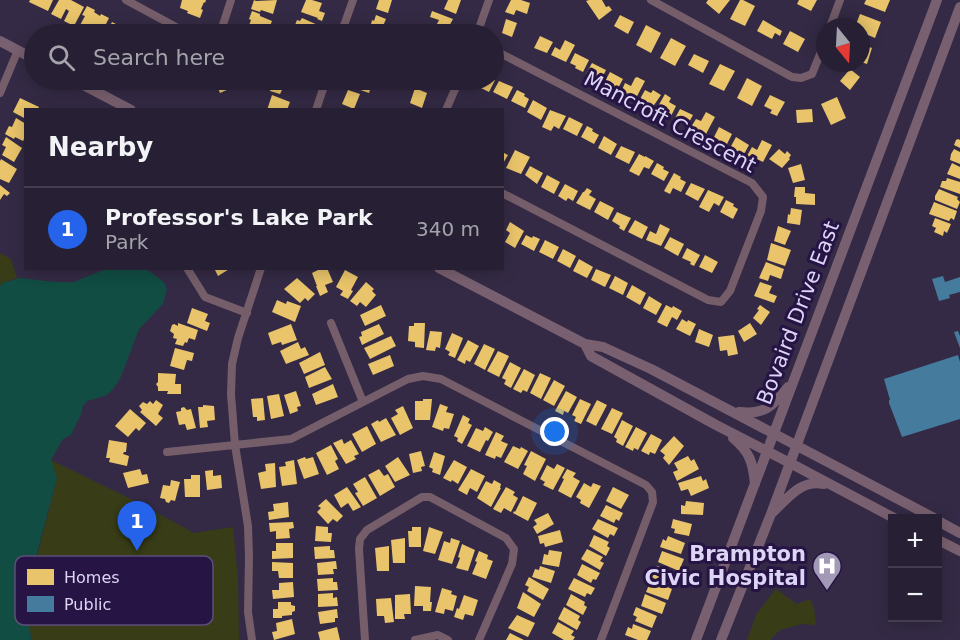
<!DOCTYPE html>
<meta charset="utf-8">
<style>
body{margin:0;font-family:"DejaVu Sans",sans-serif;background:#2f283c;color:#f1f3f6}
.controls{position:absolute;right:18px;bottom:18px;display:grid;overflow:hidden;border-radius:0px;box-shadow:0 3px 15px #0003}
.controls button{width:54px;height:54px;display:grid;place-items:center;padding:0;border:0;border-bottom:2px solid #433e4f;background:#272034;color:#f1f3f6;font:30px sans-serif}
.compass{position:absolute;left:816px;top:18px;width:54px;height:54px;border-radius:50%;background:#272034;box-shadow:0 3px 15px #0003;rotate:162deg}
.you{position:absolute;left:555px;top:432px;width:21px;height:21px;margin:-15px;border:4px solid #fff;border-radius:50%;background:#1a73e8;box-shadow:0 0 0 9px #1a73e833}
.badge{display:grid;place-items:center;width:39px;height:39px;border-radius:50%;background:#2563eb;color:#fff;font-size:20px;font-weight:700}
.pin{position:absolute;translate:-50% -50px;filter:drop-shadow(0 2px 3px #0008)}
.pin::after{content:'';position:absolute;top:32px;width:21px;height:18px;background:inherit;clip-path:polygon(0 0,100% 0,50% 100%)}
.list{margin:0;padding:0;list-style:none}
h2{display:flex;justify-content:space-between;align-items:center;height:78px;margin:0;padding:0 24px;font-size:26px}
h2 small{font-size:20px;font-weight:400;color:#a4a3ac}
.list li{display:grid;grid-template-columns:39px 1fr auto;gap:18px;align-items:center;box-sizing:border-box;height:84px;padding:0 24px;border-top:2px solid #433e4f}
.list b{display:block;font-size:22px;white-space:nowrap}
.list p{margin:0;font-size:20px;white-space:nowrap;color:#a4a3ac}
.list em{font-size:20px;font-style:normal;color:#a4a3ac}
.icon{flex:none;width:33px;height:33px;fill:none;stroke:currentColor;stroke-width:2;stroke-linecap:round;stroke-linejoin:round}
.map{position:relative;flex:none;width:960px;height:640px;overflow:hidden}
.search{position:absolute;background:#272034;box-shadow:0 3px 15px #0003;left:24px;top:24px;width:480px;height:66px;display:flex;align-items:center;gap:15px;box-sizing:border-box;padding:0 21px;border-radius:33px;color:#a4a3ac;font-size:22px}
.panel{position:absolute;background:#272034;box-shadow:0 3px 15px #0003;left:24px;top:108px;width:480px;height:162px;border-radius:0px}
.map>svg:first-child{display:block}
</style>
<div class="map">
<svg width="960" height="640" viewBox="0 0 960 640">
<rect width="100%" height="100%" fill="#342a45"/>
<path fill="#383d17" d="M0,253L11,259L17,278L2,283L0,287Z
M51,460L143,505L194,533L233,527L238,576L239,640H31L26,588L34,568L57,478Z
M776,589L797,604L810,599L814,608L816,625L802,624L780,630L770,640H747L757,613Z"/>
<path fill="#114d43" d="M146,269L164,282L167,289L163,304L139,329L120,379L113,389L107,395L87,401L83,406L81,414L71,435L63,439L51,460L57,478L33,568L26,588L31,640H0V287L2,283L20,278L55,282H74L106,269Z"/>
<path fill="#e9c46a" d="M30,0H53L48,11L29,2Z
M59,0H71L84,7L74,26L64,21L69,11L66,9L61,19L51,14Z
M182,0H206L205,3L204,2L201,9L203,10L200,18L187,13L188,11L180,8Z
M254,0L256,1L277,0L273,14L261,10L260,12L251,9Z
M306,0H312L322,3L319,11L325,13L322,21L317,19L318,18L301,12Z
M379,0H392L388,13L376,9Z
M448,0H461L456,14L444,9Z
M511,0H521L530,3L527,14L516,10L514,15L505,12Z
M589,0H602L606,7L609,6L612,10L599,20L586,1Z
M708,0H730L719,14L706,3Z
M740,0H743L755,6L745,26L730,19Z
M799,0H817L811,11L797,4Z
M866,0H890L885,12L864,4Z
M87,6L95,10L94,12L100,16L101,14L109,18L105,26L102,25L98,34H93L79,27L85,16L82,15Z
M252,11L260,14V16L272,21L267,34H244L246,27L248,28L251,20L249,19Z
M432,11L453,19L446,32L435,28L439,20L430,17Z
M860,14L881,22L875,38L861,32V27H855Z
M376,15L386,19L383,26L390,29L387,34L370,29L372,20L374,21Z
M620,15L634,22L628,34L614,26Z
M302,18L320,26L317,34L306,32L311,34H304L297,32L299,27L295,25L297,20L300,21Z
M506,19L517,23L512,37L502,33Z
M763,20L782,31L780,36L775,33L772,39L757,31Z
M112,22L130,31L129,34H106Z
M646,25L661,33L651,53L636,45Z
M790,31L805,39L798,52L783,44Z
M540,36L553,42L547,53L534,48Z
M671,38L686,46L675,66L660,58Z
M565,40L575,45L566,62L551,55L555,47L560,50Z
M861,44L872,48L867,64L861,62Z
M575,53L589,60L583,72L575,68L576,66L570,63Z
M694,54L709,61L703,73L688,65Z
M592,63L606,70L600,82L586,74Z
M720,64L735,71L724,91L709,84Z
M850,69L860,77L850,90L840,81Z
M610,72L623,79L617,90L604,83Z
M637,77L645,81L636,98L621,92L625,83L631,86L635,78Z
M747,78L762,86L752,106L737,98Z
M174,80H201L195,90Z
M211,80H236L238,85L220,93L215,81L212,82Z
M272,80L289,81L286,89L283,88L280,94L270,91Z
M352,80H373L369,93L349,86Z
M420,80H431L428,89L418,86Z
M475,80H495L489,92L475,85L473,83Z
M499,81L513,87L507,99L493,92Z
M415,88L427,93L422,108L410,103Z
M348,90L360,94L354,109L342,104Z
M517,90L525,94L524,96L529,99L525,108L511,101Z
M645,90L651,93L653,90L661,95L652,108L645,104L646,102L640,99Z
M665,94L671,98L669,102L676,106L670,118L656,110Z
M272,95L290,102L287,110H267Z
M770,95L785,102L777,116L770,113L772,110L764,106Z
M837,97L846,118L831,125L821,104Z
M20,98L39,107L38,110H26V119L13,112Z
M533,100L547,108L541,120L527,112Z
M680,109L693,115L687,126L674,120Z
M812,109L813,122L797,123L796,110Z
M550,110L566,116L559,129L554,126L551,131L542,127Z
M706,112L715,117L706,134L691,127L696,119L701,121Z
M569,117L583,124L577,136L563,129Z
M16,118L26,124V135L23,141L15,137L14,139L5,134L9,126L12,127Z
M587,126L593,129L592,131L599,135L594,144L581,137Z
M719,127L732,134L726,146L718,142L719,140L714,137Z
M604,136L617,144L611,155L598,148Z
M6,137L22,148L14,162L2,155L6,147L2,145Z
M736,137L749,145L743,156L730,148Z
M958,139L960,140V148L954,145L956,140Z
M762,140L772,145L763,162L757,159L756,160L747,156L752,147L757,150Z
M621,146L635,152L629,164L615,157Z
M779,149L785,154L787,151L791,155L789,158L790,159L782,168L769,159Z
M954,149L960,152V164L950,160L951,154Z
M515,150L530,157L521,174L506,168Z
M502,152L508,155L502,165Z
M639,154L645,157V156L654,161L649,169L644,167L639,176L629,171Z
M1,159L17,169L9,183L0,179V161Z
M657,163L664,167L663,169L669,172L664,181L651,174Z
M952,163L960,167V179L947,174Z
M801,164L805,180L793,183L788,168Z
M530,166L543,173L537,184L525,175Z
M674,173L681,177L680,179L686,182L681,192L673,188L670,194L664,191Z
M547,175L560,182L554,194L541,187Z
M947,178L960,182V194L940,187L942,181H946Z
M691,183L705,189L698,201L685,194Z
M565,184L578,191L573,201L568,198L566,201L558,196Z
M0,185L10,193L7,196L4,194L0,200Z
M795,187H805V193L815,194V205L796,204V197H794Z
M587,188L592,191L589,195L596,199L590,210L576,203L583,192H584Z
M939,189L958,197L957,199L960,202L957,209L935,200V196Z
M708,190L724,197L719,206L714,203L709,212L699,207Z
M726,200L734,204L733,206L738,209L733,219L720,212Z
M600,201L614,208L608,220L594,212Z
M934,202L957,211L954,220L951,218L949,221L929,214Z
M791,208L802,210L800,225L787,223L788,214L790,215Z
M617,212L631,218L624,231L619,228L620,226L612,221Z
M935,218L951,224L947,233L944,231L943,236L934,232L936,228L932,226Z
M635,220L648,227L642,239L628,232Z
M510,222L524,231L515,248L505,242L510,233L506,230Z
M660,224L670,229L661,246L646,240L650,231L656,234Z
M778,226L791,231L785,245L774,241Z
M526,235L532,238L533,236L540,239L534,251L521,244Z
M670,237L684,244L678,256L664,248Z
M545,240L559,247L553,259L539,252Z
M771,243L791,250L785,266L767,260Z
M687,248L700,255L694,266L690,264L691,262L682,258Z
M563,249L576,256L570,268L557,261Z
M705,255L718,262L712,273L699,267Z
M579,259L593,267L587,278L573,271Z
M766,262L784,269L781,279L770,275L768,281L759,278Z
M214,268H231L218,276Z
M322,268H327L333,282L325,285L328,292L320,296L316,286H317L312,273Z
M596,269L611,275L605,287L591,280Z
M345,270L358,277L351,290L353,291L348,299L340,295L343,291L336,287Z
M615,276L628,283L623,295L609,288Z
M297,278L315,294L308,301L305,298L300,303L284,289Z
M366,282L374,289L372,291L376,295L366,307L360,302L357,306L350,301Z
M760,282L772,286L769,293L777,296L774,303L754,296Z
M632,285L646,293L640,305L626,297Z
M649,296L662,304L656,315L643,308Z
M277,300L286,304L287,301L301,306L295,322L272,312Z
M381,305L386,316L365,326L360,315Z
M666,305L672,308L673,306L682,311L677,320L672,317L667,327L657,322Z
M760,305L770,312L761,325L753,318L759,310L757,309Z
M192,308L208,314L205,321L210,323L207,331L187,323Z
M682,319L687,322L688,320L696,324L690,336L676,329Z
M178,323L198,330L195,340L189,338L187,343L185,342L183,346L175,344L177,339L173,338L174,334L170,331L172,325L174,324L178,326Z
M414,323H425L424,348L415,347V342L408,341L409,326H414Z
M750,323L757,334L744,342L738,331Z
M291,324L297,340L282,345L281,342L272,345L268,333Z
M379,324L384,334L362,345L359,337L362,336L361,332Z
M699,329L713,335L709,347L695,342Z
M430,331L442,332L440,348L436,347L435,351L426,350Z
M452,333L463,338L455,358L448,355L450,352L445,349Z
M734,335L738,354L728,356L727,350L720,351L718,337Z
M391,336L396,346L370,359L364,348Z
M468,340L479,346L470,362L466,360L465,364L457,360Z
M298,342L301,349L305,347L309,355L286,364L280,351Z
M484,344L495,349L485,370L474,364Z
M175,348L194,353L192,361L187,360L184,370L170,366Z
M498,351L509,356L499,377L487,371Z
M320,352L325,365L304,374L299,363Z
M390,355L394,366L373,375L368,364Z
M510,362L521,368L511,388L504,384L506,380L502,378Z
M325,367L332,379L309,388L305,377Z
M524,369L535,375L527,392L523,390L521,393L513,389Z
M158,373L176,374L175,384H181V394H167L168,391H158V387L156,384L158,382Z
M540,373L551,378L541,399L530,393Z
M554,380L565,386L554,406L543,400Z
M333,384L338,397L316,405L312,394Z
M296,391L301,406L297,407L298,411L290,414L284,395Z
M566,391L577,397L568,413L564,411L563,415L555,411Z
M279,394L284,416L271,419L267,396Z
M263,398L265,420L257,421V417H253L251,399Z
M423,399H432L430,420H415V401H423Z
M580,399L591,404L581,424L574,421L576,417L572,415Z
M156,400L163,405L158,414L163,418L156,426L140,412L142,410L139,406L143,402L147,404L150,401L153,404Z
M597,400L607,405L596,426L586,421Z
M440,404L448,407L446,412L454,414L449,429L444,428L443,431L432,427Z
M203,405L214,406L215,420L207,421L208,427L200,428L198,407H203Z
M403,406L413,428L400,435L391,418L398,414L395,410Z
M184,407L187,410L191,409L196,428L187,430L185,424L179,425L176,412L181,411V408Z
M612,408L623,413L612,434L601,429Z
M130,409L146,423L139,431L136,428L128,437L115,426Z
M463,415L470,419L468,423L472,425L462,444L457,441L458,438L454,436Z
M386,418L396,435L381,442L371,424L378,420L379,422Z
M622,420L633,426L623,446L616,442L617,439L614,437Z
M367,426L376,444L362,452L352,434Z
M485,427L493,432L488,441L486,440L480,452L467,446L476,428L483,431Z
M636,427L647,433L638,450L634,448L633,451L625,447Z
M496,432L504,436L501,441L508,444L501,458L496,456L495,459L485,455Z
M651,434L662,440L655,454L650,452L649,455L641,451Z
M674,436L684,446L669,465L663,458L665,455L660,451Z
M342,439L344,444L351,440L359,454L354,456L356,459L346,464L333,443Z
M109,440L127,443L126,452H124L123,454L129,456L127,466L109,462L110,458H106Z
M331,445L338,459L335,461L339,469L327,475L316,453Z
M513,446L520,449L521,447L528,451L518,469L504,462Z
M421,451L425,466L421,467L422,471L413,473L409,454Z
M531,451L546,459L535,481L523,474L527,466L524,465Z
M434,452L445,456L440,475L432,472L433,469L429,467Z
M688,456L691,461L694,459L699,469L677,481L673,472L678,470L674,463Z
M305,457L306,459L313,457L319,474L304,479L297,460Z
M398,457L410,475L395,482L385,466Z
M294,460L297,484L282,486L279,467L286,466L285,462Z
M454,460L467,467L458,484L452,480L451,482L443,478Z
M275,463L276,487L261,489L258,473L266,471L265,464Z
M557,464L565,468L553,490L543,485L545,482L540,479L547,465L554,469Z
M140,469L142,475L147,474L149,483L128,488L123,473Z
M379,469L384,476L388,474L395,487L380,496L368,475Z
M471,469L485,476L477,492L470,488L467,495L458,490Z
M567,469L576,473L573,477L580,481L571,498L558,491L564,479L562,478Z
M213,470V476L221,475L222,488L207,490L205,471Z
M191,475H200V497H185L184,479H191Z
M701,476L703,481L706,479L709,488L691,496L688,489L681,491L678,483Z
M365,477L377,498L363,506L355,493L358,492L353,484Z
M171,480L180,482L175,501L171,500L169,503L166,502L165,499L160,498L163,485L170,486Z
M494,480L501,484L500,488H501L491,507L477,498L486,481L492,484Z
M584,483L591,487L593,483L601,486L589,508L580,503L581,500L576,497Z
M347,487L361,507L353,511L348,503L341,508L334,495Z
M506,487L515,492L513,495L518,498L511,512L504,508L501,513L493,509Z
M613,487L629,495L621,509L606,501Z
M523,496L537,503L528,521L513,513L514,511L515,512Z
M326,499L343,516L337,522L333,519L328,524L317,512L321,508L318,506Z
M686,501L704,503L703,515L681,514V505L685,506Z
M288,502L289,517L269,520L268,512L274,511L273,504Z
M606,505L623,513L619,521L616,519L614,523L600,516Z
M548,513L554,524L537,534L533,527L537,524L534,520Z
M598,519L618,528L614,536L610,534L608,538L592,529Z
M673,519L692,524L689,536L674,533L675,529L671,528Z
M293,522L294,528L289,529L290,538L276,539V531L270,532L269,523Z
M316,526L328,527V533H332L331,542L315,541Z
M412,527H421V547H409L408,531H412Z
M429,527L443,532L435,554L423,551Z
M560,530L563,542L545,547L544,543L540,544L538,536Z
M594,535L609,542L607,546L610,548L606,556L589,546Z
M668,536L685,543L681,554L660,547L663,539L666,541Z
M405,538V563H393L391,540Z
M451,538L460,541L452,564L438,560L444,541L450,543Z
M276,543H293V558L272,559V551H276Z
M462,544L475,550L468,571L456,568L460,558L458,557Z
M330,546V550H334L335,558L315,559L314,547Z
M389,546V571H377L375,548Z
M587,549L603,557L600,561L604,563L600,570L581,559Z
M549,550L562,552L559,567L542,564L544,554L548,555Z
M479,551L488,555L487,559L493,561L486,579L472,574L477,562L475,561Z
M662,551L684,559L679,571L658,562Z
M336,561L337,569H333L334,574L318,575L317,563Z
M272,562L293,563V578H279L278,571H272Z
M582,564L600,573L596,580L593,579L591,583L577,575Z
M540,566L555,571L551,583L532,577L535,569L539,570Z
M657,566L674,572L669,584L648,576L651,568L655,570Z
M529,577L549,589L543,600L527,591L529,587L525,585Z
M333,578V582H337L338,590L318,591L317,579Z
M574,578L595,588L591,595L587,593L585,597L568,589Z
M651,580L672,589L668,600L646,592Z
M293,582L294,597L273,599L272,590H279V583Z
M415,586L431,587L430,602H432L431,611H423V606H414Z
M442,588L452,591L451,594L457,596L453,611L445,609L444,614L435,612Z
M523,592L541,604L534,617L517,608Z
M333,593V598L337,597L338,606L318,607V594Z
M410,594L411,614H404L405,619H395V595Z
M571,594L585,602L584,605L587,607L583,615L566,605Z
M645,594L666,603L662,614L641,606Z
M464,595L478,600L473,616L465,614L463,620L454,617L457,608L459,609Z
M391,598L394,622L385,623L384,616H377L376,599Z
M278,602H291V605L295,606V611L292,612V615L282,616V618H273V609H278Z
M564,607L580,616L578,620L581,622L577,630L558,619Z
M636,607L657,616L652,628L635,621L637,617L633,615Z
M337,609L338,618H335V622L320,624L318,612Z
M517,615L535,623L528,637L508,628Z
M292,619L295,634L274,640L272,632L277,631L276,623Z
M558,622L574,631L571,635L575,637L573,640H564L552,633Z
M633,624L651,631L647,640H638L625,635L628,627L632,629Z
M337,627L340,640H320L318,632Z
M510,633L524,640H506Z"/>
<path fill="#457b9d" d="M943,276L945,282L960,277V292L949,295L950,298L939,301L932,279Z
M958,331L960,336V348L954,332Z
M958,355L960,362V419L902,437L889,403V400H890L884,379Z"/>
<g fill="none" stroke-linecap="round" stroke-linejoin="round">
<path stroke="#755e6a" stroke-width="8" d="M126,0L189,34
M651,0L792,77L801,78L812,74L825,42
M830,27L840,0
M220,34L231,0
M341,34L353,0
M477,34L489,0
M494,50L752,183L763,197L761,211L730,291L721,302L708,300L502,193
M0,93L18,50
M316,110L326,80
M446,110L459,80
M187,268L205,297L247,313
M331,323L363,402
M167,452L291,439L408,379L423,376L441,379L646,485L652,492L653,502L601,640
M252,640L248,612L249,557L248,526L235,445L231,394L232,364L238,338L261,268
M365,640L359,549L360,539L367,530L422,497H430L506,538L514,549L512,564L479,640
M415,640L438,635L448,640"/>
<path stroke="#796070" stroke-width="10" d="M0,41L34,59
M74,80L131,110
M439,268L585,344L603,347L651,369L934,518
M585,344L591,356L716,425L790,463L894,518
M739,412C765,415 773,406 788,387
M733,438C750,452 753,463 755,484
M773,512C788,498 801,479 824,484
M938,521L960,533
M938,540L960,551
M696,640L937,0
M721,640L771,514L960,7"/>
</g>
<defs>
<g id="hospital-pin" transform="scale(1.5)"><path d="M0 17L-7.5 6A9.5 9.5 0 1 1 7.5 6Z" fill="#a299b7" stroke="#261445"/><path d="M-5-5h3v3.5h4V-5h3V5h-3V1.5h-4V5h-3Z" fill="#fff"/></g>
</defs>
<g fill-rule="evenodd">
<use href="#hospital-pin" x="827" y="566"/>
</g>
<g text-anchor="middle" stroke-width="6" stroke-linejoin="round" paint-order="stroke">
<g font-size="21" fill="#ddd5f5" stroke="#261445">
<text transform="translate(670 122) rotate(28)" y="7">Mancroft Crescent</text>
<text transform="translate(798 313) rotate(-69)" y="7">Bovaird Drive East</text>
</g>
<g font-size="21" font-weight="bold" fill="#ddd5f5" stroke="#261445" text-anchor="end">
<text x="806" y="561">Brampton<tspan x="806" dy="24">Civic Hospital</tspan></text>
</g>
</g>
<rect x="15" y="556" width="198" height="69" rx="9" fill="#261445" stroke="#5d4e7a" stroke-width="1.5"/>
<rect x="27" y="569" width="27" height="16" fill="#e9c46a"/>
<rect x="27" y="596" width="27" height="16" fill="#457b9d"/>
<g font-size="16" fill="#ddd5f5">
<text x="64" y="583">Homes</text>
<text x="64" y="610">Public</text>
</g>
</svg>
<div class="controls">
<button>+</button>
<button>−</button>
</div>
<svg class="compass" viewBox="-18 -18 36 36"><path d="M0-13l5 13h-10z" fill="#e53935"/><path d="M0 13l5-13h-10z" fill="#a4a3ac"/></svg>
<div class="you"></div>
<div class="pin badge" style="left:137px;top:551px">1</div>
<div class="search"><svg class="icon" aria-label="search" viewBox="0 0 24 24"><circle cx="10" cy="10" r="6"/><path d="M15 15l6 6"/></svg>Search here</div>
<section class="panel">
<h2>Nearby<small></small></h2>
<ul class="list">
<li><span class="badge">1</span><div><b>Professor's Lake Park</b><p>Park</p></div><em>340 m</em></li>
</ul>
</section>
</div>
